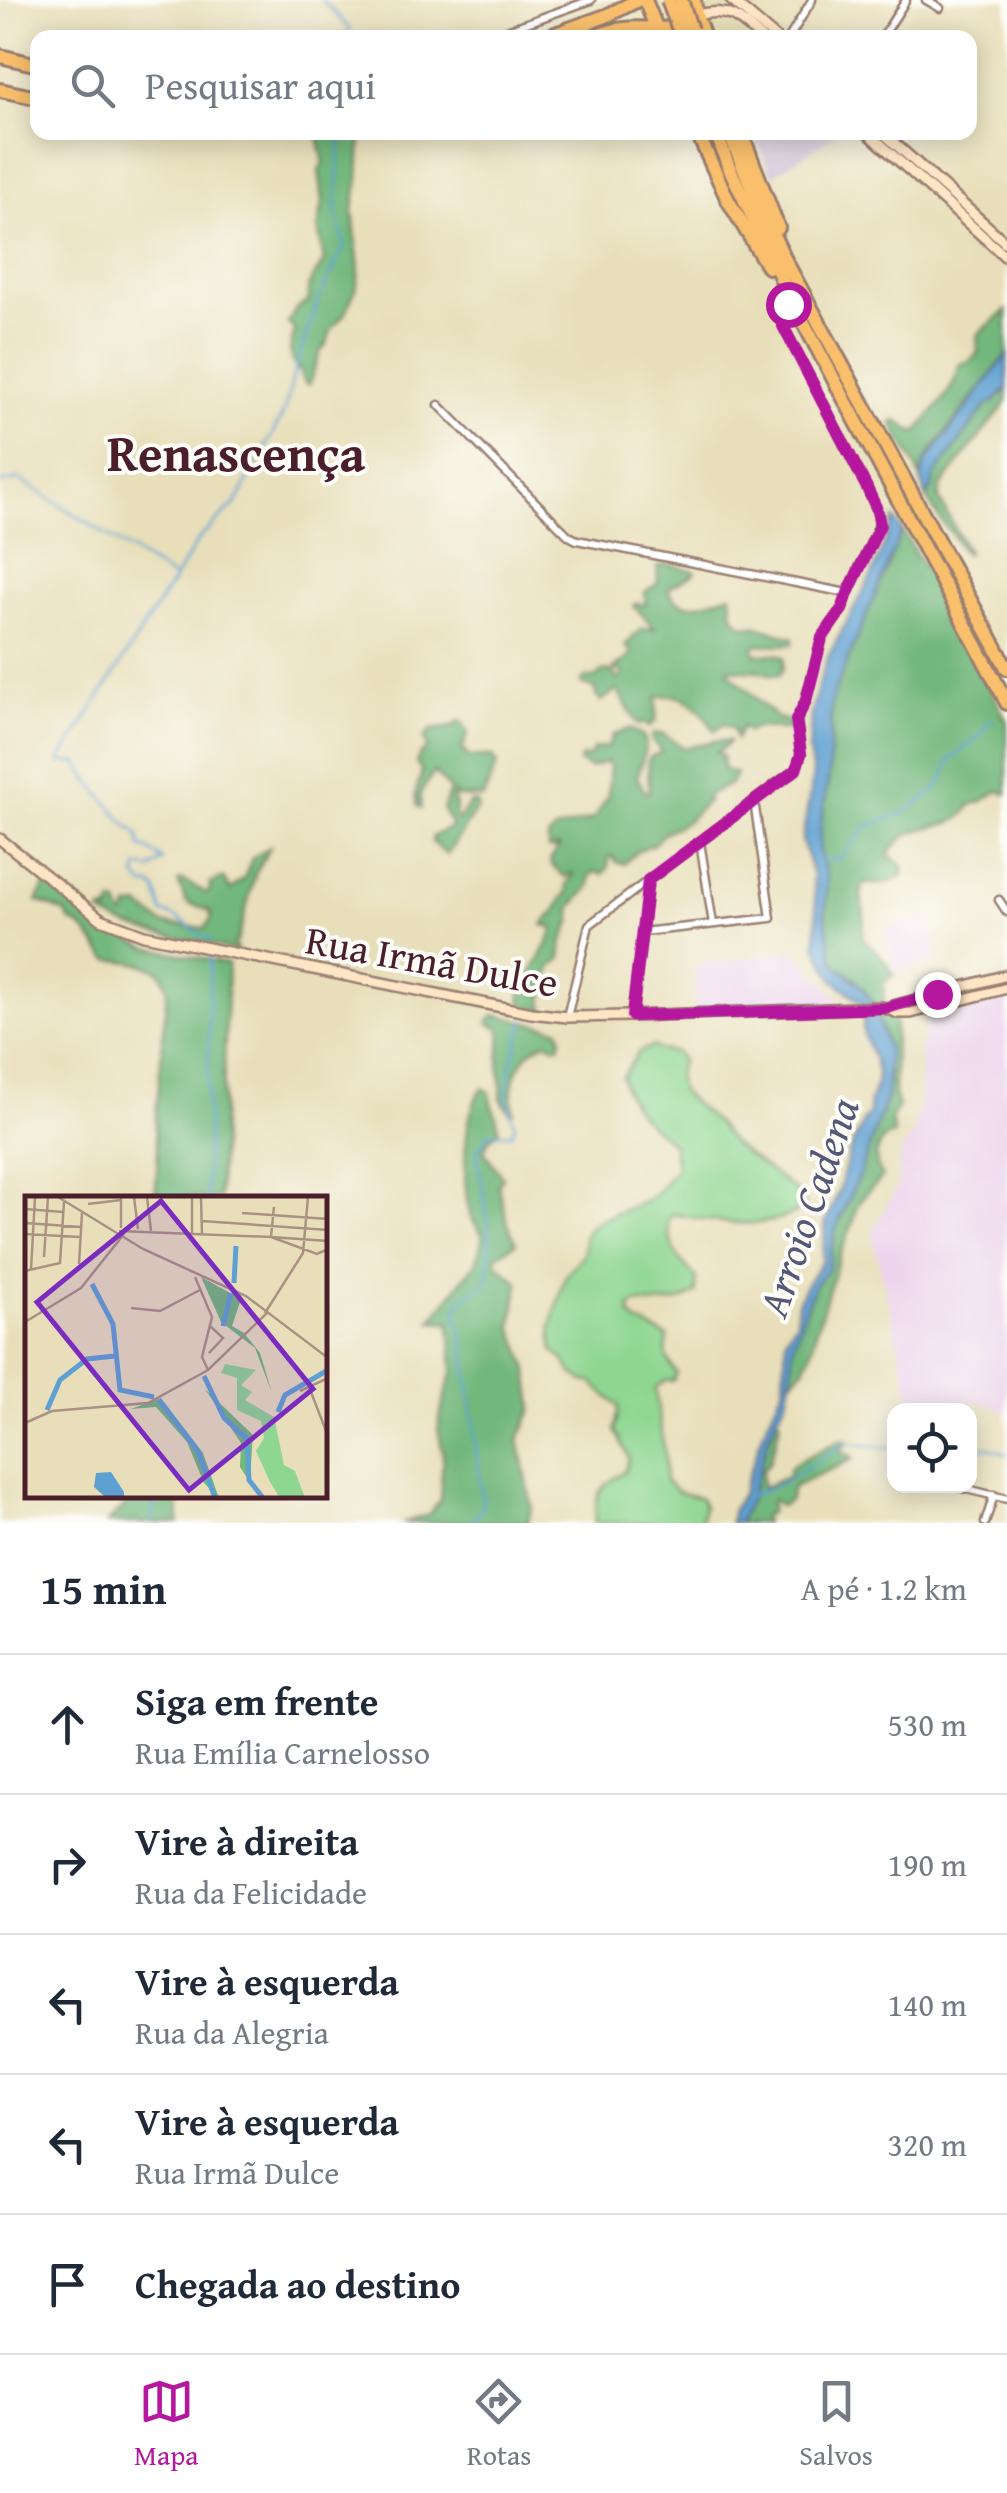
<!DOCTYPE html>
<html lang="pt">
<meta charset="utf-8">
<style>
body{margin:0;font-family:"Gentium Book Plus",serif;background:#f6f6f7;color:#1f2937}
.controls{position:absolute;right:30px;bottom:30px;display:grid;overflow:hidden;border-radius:20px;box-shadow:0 5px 25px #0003}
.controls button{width:90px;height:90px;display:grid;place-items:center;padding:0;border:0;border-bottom:2px solid #e0e1e3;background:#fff;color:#1f2937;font:50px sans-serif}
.stop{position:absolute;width:30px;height:30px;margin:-22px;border:8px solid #b5179e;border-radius:50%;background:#fff}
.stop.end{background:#b5179e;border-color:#fff;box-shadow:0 2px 10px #0008}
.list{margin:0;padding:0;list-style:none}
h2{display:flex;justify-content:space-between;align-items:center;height:130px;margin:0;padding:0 40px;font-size:42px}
h2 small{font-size:32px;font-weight:400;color:#747a83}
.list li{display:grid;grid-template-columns:65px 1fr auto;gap:30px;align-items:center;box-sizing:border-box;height:140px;padding:0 40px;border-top:2px solid #e0e1e3}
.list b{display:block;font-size:38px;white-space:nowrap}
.list p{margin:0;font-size:32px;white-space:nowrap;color:#747a83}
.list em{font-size:32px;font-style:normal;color:#747a83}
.icon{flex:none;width:55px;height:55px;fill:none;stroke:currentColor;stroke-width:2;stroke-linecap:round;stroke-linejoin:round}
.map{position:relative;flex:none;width:1007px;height:1523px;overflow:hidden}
.search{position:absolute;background:#fff;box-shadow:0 5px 25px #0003;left:30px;right:30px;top:30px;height:110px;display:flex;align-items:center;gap:25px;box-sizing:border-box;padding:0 35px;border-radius:20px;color:#747a83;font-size:38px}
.sheet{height:830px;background:#fff}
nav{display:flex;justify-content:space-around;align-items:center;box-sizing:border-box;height:140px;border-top:2px solid #e0e1e3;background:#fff;font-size:28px;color:#747a83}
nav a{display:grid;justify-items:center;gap:5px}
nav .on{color:#b5179e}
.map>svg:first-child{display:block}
</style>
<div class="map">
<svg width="1007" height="1523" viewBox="0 0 1007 1523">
<rect width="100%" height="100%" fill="#fdfcf7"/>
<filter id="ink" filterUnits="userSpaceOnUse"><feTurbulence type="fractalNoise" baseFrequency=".01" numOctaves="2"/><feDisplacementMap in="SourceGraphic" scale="20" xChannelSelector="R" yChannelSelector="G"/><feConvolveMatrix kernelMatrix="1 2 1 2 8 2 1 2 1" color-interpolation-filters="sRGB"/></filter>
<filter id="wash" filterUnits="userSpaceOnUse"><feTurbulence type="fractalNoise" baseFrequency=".0048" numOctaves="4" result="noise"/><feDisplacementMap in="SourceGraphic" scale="40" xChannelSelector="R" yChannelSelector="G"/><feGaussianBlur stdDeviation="2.25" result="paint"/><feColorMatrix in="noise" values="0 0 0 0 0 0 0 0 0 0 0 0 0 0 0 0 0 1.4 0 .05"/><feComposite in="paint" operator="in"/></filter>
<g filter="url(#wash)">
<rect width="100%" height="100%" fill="#e8dfba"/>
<path fill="#ebd1ec" d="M929,917L939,961L895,970L884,928Z
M794,951L842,1002V1006L695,1009V965Z
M1007,996V1414L990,1404L973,1401L954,1408L938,1403L930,1406L912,1402L872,1233L898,1185L900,1154L914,1131L921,1098V1050L923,1038L926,1037L924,1022L965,1012Z"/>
<path fill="#cbbfd6" d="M753,133H838L772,176Z"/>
<path fill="#8ed691" stroke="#6c7a5e" stroke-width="2.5" d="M653,1046L660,1050L676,1052L682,1060L677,1075L680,1091L717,1124L732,1143L796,1191L806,1205C773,1234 713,1222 673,1214L668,1220C668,1246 678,1260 696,1277V1293C678,1305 658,1305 637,1303L630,1308L631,1316L637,1322L668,1337C664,1354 666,1360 677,1373L673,1381H665L655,1388L665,1456V1481L678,1492L701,1498L704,1506L700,1523H594C598,1513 594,1505 598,1496C601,1485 615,1478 624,1472L629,1458L615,1430L619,1407L592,1382H584L572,1373L564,1360L553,1350L551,1327L565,1277L584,1253V1237L587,1230L599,1220L646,1201L658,1191L676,1168L673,1144C650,1125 627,1108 622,1077L639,1052Z"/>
<path fill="#72b77b" stroke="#5e6b53" stroke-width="2.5" d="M317,133H361L359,180L353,210L359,270L357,285L346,312L331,330L327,343L320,352L309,385L306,384L301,377L302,373C286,360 289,349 295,331L288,323L296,309L309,301L308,286L324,261L318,228L323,203L319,170L324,163Z
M1007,310V354L933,449L923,465L921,480C915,461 901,442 892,423L897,421L916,433C932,412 955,392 959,365L970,361L978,353L977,335Z
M1007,388V402L941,486L939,499L967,551L966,554C959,548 957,541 951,533C941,522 933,510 926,496L931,491L934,477L987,404L995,401Z
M902,530L963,631L1007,722V794L997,791L985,800L971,805C952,839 912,813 889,855L903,866V875C889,885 879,886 864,882C858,894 863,902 864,915C865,923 862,930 863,939L880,954L894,975L883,983L884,1001L881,1004H873L855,978L838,967L833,959L825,915L827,894L826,874L820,855V831L829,774L831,705L835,691Z
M668,564L695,571L694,574L668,588C680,617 708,601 731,594L733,615L742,625L758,626L793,638V644C786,645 765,645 757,644L754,647L755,654H777L784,657L783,669L779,675C770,676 767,672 758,671C748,670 738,670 729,669L728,672L777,718L794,722V728C778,732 761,722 748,731L742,727L736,739L733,728L723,724L715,731C698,707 689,691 657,697L656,721L650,726L642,723L639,725C629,714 626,701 616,690L602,701L596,696L595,689L581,684L584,678H595L603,671L614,672L616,679H619L623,674L621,671L614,669L631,655V651L625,646L641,629H655C647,622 642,612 634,607L635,604H646L645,592L658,583L657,567Z
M460,721C471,731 468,736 462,749L469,757H492L497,764L483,798L457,797L455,793L453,796L456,807L455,818L459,820L470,803L475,802L478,807L447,855L432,842L433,836L452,827L443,810L450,790L434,772L420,794L421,808L417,806L415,795L422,771L416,763L420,754L428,748L424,739L431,730L452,727Z
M629,729C652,737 646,742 642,761C640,767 640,772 637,777L645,792H649L648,760L650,757L660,753V749L652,741L653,734H663L685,748L714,741H729L725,747L716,752L722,756L723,768L729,772L736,773C732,790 716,787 706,797L708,800L688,820L664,833L654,844L637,851L624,864L616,862L612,856L609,857L608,868L603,874L595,872L590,876V886L571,908L572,920L563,941L561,959L550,969C549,984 541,995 544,1010L522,1005L521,994L552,935L553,927L543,925C546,920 551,917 555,912C560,905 561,898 568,892L566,885L574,874L571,873L565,877L553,867L550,860L559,847L548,849V838L555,830L594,819L608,796L610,765L607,762L589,768L579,762L580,758L591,756L593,749L608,747L613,735Z
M270,847L255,874L238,940L234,943L238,953C193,937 142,938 100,913L105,910L109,913L112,904L117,903L123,916L127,913L128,908L139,906L164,924L205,928L211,920V914L208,910L187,903L178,882L183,880L206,893L210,890V884L223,878L230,890L244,879L252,858Z
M46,884L98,925L146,947L228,964L219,1198H155L158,1158L155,1128L167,988C166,984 162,975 160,972C151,964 120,960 109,960C94,947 89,928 70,921L65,912L37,901Z
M875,1010L895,1020L894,1095L898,1106L891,1120L894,1135C874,1137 873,1161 882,1177L878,1183L866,1193L857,1206L853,1223L840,1254L817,1328L810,1356L805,1364V1367L792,1380V1347L807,1304L816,1283L828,1270L835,1231L861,1171L887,1096L889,1073Z
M495,1015L559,1029L562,1038L559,1046H553L547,1042C519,1051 508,1084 514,1111L511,1114L501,1098C503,1084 500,1076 499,1063C499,1050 504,1040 500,1028L489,1024V1020Z
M483,1088L489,1092L500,1131L489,1139L484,1151L503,1178L498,1185L508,1224L516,1243L496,1256L497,1264L519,1282L512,1326L528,1369L533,1408L519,1439L532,1508L527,1523H402L428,1515L440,1500L443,1453L438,1429L443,1402L453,1371L450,1322L431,1321L477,1261L483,1235C478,1229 473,1222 470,1215C462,1186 462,1111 483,1088Z
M778,1418L781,1422L769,1463L762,1471V1488L789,1476V1469L797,1462L841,1440H846L848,1443L841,1449L842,1453L850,1455L853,1459L793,1487L789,1501L781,1506L773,1500L771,1502V1512L763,1516L765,1523H738C755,1489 760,1452 778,1418Z
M134,1496H178L179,1523H107Z"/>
<path fill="#5ea0d2" stroke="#54607e" stroke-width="2.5" d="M1007,354V388L995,401L987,405L934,476L931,491L926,496L921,480L924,465Z
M894,519L902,530L835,691L831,705L829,774L820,831V855L826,874L827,894L825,915L833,959L838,967L863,987L875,1010L888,1050L887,1096L861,1171L835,1231L828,1270L816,1283L807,1304L793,1347L792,1374L788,1396L770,1433L750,1499L738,1523H730L733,1509L742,1494L764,1430L784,1386L786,1337L796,1321L798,1303L805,1286L822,1262L826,1220L839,1191L849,1153L864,1120L869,1114C869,1098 872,1097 876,1083C881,1064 865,1047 863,1029C863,1020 866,1014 864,1005L833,979L816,946L817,921L813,875L802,841L813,775L809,752L811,714L819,683L828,657L872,575Z"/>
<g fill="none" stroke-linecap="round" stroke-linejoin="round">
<path stroke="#5ea0d2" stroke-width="2.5" d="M322,0L350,29L344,38
M0,483L19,479L174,578
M822,859L839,860L868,826L904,813L928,796L941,784L950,760L982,734L987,723L993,720
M211,940C193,933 182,916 163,913L156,890L151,885L144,886L136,876L139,867H144L150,870L163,860L148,849L141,847L138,834L123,821L89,781L78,763L59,762L199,539L237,502L284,412L298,359L320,296L345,245L336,214L341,132
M206,1198L210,957
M970,1449L987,1447L1007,1454
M750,1496L784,1482L845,1443L894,1448
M152,1523L154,1496
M471,1523L483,1507L464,1343L456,1315L461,1299L487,1284C494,1239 484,1196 477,1152L489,1133L511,1134L515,1126L506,1096L511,1066L525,1020"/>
</g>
</g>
<g filter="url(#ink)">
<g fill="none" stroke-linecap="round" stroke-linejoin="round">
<g stroke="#997f72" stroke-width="11">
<path id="street" d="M926,0L940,8
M485,38L591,0
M789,38L812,0
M882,38L906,0
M439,405L569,536L577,540L847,593
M700,842L713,924
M999,900L1007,912
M642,932L771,918L754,801
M632,1016L648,882
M567,1017L589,925L796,769L801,755L797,720L805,701L822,638L843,609L848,593L879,525V516L866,486L783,326L784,313L791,301
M955,1486L1007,1499
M985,1523L994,1495"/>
</g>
<g stroke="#997f72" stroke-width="14">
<path id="secondary" d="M731,0L776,38
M696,15C728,7 738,17 761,38
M867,132L1007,258
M882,132L1007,244
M0,839L101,919L144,935L531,1013L567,1017L632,1016L882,1007L898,1013H911L1007,988
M886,1008L1007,975"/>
</g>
<g stroke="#997f72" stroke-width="18">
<path id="highway" d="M645,0L659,35
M694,0L696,15L704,38
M544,38L606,16L638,0
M591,38C601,34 613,30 624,29C648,25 679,37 696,15
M0,56L38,65
M0,90L38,98
M697,132L728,200L768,267
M716,132L728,165L792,301L1007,703
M729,132L762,212L786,262L1007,668
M741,132L778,228"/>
</g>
<use href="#street" stroke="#fff" stroke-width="6"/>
<use href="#secondary" stroke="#fde5c5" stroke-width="9"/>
<use href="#highway" stroke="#f9bf6d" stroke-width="12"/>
<g stroke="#997f72" stroke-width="18" stroke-linecap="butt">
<path id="highway-bridge" d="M668,0L681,35
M681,0L691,30"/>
</g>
<use href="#highway-bridge" stroke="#f9bf6d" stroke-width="12"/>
</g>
</g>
<g fill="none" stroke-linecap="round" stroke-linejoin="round" filter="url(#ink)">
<path stroke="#b5179e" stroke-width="12" d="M788,304L783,326L866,486L876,507L880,525L848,593L842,609L822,638L806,701L796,720L801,754L796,770L648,880L632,1016L886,1008L937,994"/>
</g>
<g text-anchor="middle" stroke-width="8" stroke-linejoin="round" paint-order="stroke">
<g font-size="40" fill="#4a1f2b" stroke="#fdfcf7">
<text transform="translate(432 961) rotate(10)" y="14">Rua Irmã Dulce</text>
</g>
<g font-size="42" font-style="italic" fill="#535976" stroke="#fdfcf7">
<text transform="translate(808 1207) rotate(-71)" y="15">Arroio Cadena</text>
</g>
<g font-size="50" font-weight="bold" fill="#4a1f2b" stroke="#fdfcf7">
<text x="236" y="471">Renascença</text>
</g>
</g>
<g transform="translate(25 1196)">
<rect width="302" height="302" fill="#e8dfba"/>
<path d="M200,168L231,174L216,189L227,196L220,204L249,221L259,269L270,275L280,302H255L245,286L231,255L239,242L236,225L212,214V182L196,177Z" fill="#8ed691"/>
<path d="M176,81L216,103L207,130L219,137L235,157L247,197L230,152L196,126ZM180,193L228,239L225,283L234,300L215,271L216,247ZM136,202L178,257L194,302L179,287L162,246L131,211L106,213Z" fill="#72b77b"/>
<path d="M86,276L99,296V301H80L69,291L71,277Z" fill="#5ea0d2"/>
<path fill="none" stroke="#5ea0d2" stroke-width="5" d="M209,87L211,50M67,88L88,128L95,194L129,201M198,130L206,97M179,180L199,222L222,243L224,284L238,302M134,204L173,255L190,302M22,214L35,184L62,163L90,160M253,216L260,199L303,174"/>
<path fill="none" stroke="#a99281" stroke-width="2.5" d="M33,1L118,53L221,100L303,162M96,1V32M109,1L113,33M122,1L126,35M167,1V38M176,1L177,39M63,8L96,4M249,11L246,41L303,45M0,13L38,16M217,17L303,23M177,25L303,34M0,27L56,31M94,35L246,41L292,58L303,53M0,38L55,41M19,61L23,1M54,68L57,17M6,74L10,1M0,75L35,67L39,6M170,81L187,121L177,161L183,174M106,112L135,115L175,94M240,117L278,57L283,1M0,126L56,92L99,38M184,157L198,142L185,130M284,191L303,240M275,195L303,182M0,227L27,215L123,207L183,174L242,117"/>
<path fill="#7b2cbf" fill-opacity="0.15" stroke="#7b2cbf" stroke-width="5" d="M136,5L288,193L164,294L12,106Z"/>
<rect width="302" height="302" fill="none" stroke="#4a1f2b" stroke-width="5"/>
</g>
</svg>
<div class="controls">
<button><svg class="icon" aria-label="locate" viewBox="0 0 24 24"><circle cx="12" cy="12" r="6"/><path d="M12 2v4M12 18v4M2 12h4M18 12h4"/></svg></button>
</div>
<div class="stop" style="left:788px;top:304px"></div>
<div class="stop end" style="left:937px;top:994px"></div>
<div class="search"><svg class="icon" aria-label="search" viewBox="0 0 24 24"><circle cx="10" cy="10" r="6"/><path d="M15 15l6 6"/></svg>Pesquisar aqui</div>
</div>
<section class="sheet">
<h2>15 min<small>A pé · 1.2 km</small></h2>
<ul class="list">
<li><svg class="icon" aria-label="ahead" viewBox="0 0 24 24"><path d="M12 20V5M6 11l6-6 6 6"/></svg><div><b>Siga em frente</b><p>Rua Emília Carnelosso</p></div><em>530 m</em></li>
<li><svg class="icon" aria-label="right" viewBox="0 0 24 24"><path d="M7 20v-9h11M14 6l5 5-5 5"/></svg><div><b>Vire à direita</b><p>Rua da Felicidade</p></div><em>190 m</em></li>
<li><svg class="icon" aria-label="left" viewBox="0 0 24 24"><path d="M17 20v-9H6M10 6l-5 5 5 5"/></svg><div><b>Vire à esquerda</b><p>Rua da Alegria</p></div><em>140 m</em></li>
<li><svg class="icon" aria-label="left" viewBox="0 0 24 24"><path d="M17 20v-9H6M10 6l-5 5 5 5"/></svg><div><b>Vire à esquerda</b><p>Rua Irmã Dulce</p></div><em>320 m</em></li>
<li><svg class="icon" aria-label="arrive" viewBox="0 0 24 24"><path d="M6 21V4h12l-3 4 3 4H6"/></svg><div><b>Chegada ao destino</b></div></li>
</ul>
</section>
<nav>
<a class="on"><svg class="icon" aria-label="map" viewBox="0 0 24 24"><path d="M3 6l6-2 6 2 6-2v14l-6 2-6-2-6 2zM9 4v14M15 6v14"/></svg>Mapa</a>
<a><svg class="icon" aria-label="directions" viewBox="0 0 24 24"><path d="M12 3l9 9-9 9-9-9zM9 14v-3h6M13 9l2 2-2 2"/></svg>Rotas</a>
<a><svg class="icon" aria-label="saved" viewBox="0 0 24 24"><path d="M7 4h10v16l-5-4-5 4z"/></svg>Salvos</a>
</nav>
